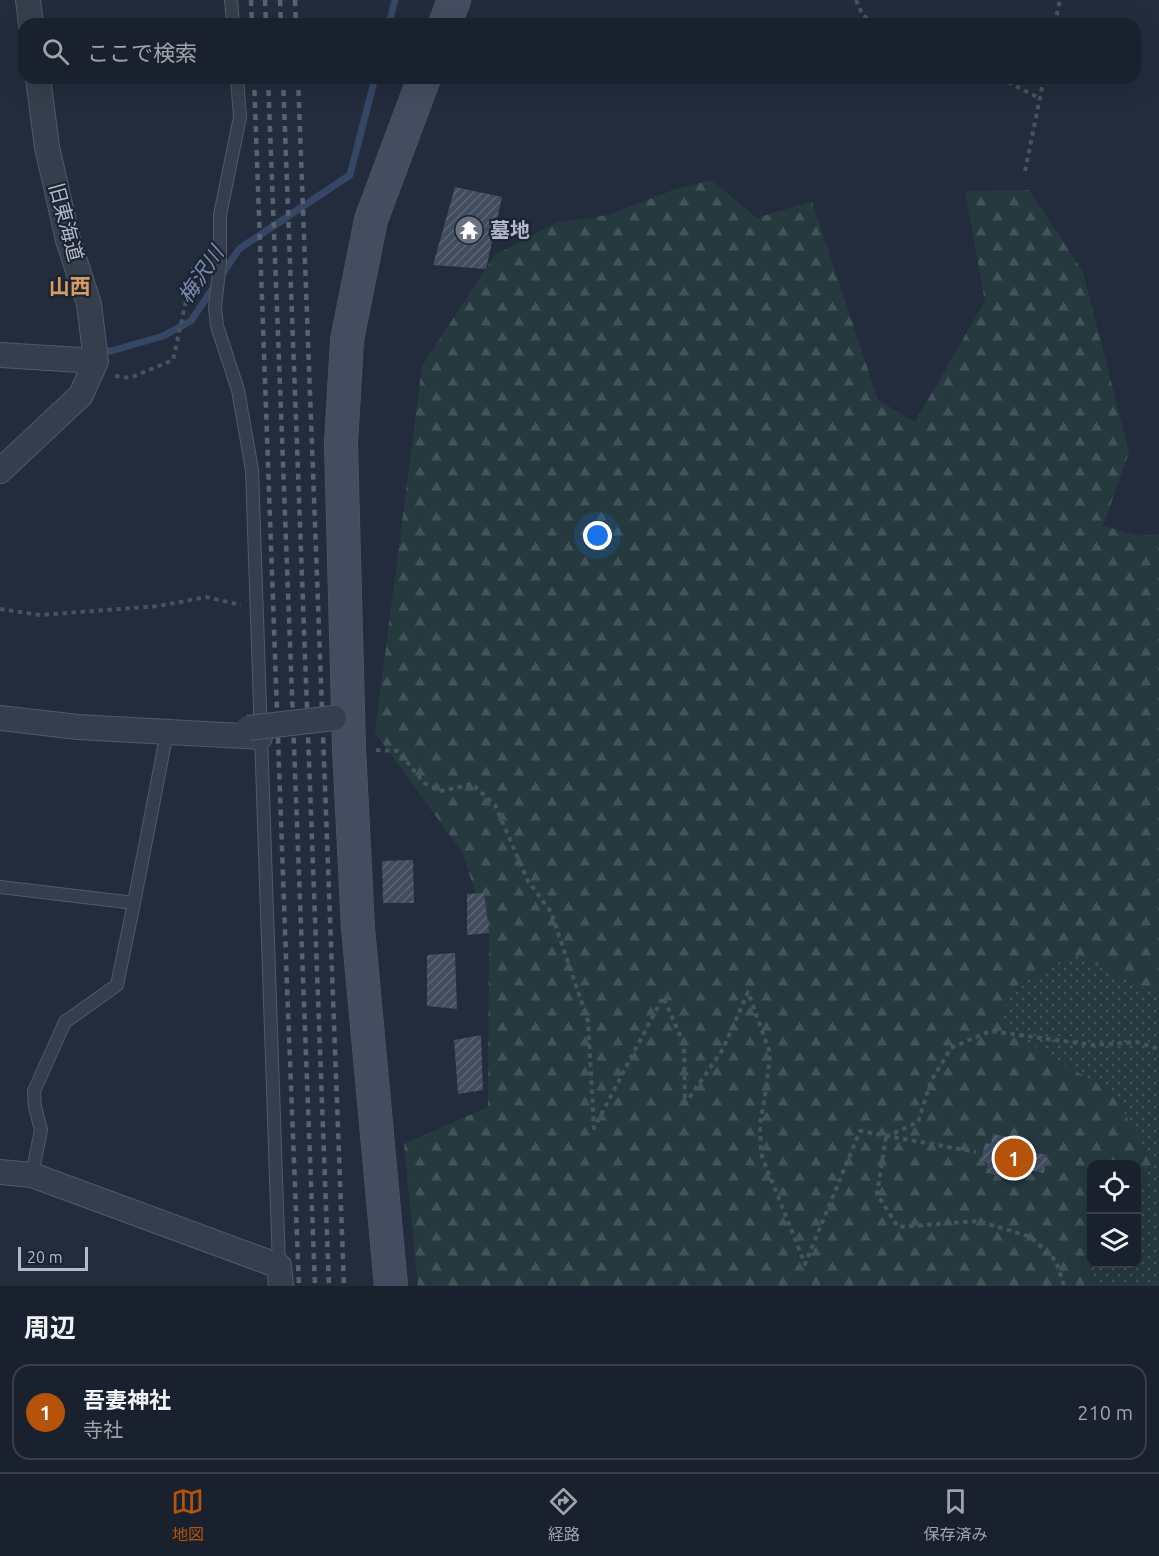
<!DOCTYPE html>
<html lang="ja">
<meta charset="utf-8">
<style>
body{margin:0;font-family:Ubuntu,"Noto Sans JP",sans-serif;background:#272e3a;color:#f1f3f6}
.controls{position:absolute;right:18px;bottom:18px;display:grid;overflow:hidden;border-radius:12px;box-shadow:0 6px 24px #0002}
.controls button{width:54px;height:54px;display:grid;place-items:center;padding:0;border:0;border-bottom:2px solid #383e4a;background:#1a212e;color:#f1f3f6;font:30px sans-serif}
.scale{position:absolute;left:18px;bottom:15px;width:70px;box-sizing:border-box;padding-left:6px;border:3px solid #b2b9c8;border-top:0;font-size:16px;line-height:21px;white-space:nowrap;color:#b2b9c8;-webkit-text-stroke:4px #1c2332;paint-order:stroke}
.you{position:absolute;left:598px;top:536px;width:21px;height:21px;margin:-15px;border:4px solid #fff;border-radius:50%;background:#1a73e8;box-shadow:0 0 0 9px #1a73e833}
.badge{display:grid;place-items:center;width:39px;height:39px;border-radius:50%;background:#b45309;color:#fff;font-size:20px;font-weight:700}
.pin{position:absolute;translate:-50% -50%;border:3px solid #fff;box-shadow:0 2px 6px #0006}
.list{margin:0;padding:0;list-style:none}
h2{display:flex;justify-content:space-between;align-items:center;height:78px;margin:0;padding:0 24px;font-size:26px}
h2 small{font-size:20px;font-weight:400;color:#9fa3aa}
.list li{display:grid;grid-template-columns:39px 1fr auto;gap:18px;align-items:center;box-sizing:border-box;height:96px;margin:0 12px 12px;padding:0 12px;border:2px solid #383e4a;border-radius:18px}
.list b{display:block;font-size:22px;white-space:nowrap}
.list p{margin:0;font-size:20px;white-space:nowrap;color:#9fa3aa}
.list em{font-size:20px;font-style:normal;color:#9fa3aa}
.icon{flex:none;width:33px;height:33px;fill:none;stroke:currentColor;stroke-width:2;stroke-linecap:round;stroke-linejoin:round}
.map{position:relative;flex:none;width:1159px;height:1286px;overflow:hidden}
.search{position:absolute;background:#1a212e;box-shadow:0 6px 24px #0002;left:18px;right:18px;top:18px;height:66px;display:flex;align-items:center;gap:15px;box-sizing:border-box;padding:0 21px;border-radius:18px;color:#9fa3aa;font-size:22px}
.sheet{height:186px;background:#1a212e}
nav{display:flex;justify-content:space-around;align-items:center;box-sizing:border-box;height:84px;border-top:2px solid #383e4a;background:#1a212e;font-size:16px;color:#9fa3aa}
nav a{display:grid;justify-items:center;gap:3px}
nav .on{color:#b45309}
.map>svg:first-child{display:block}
</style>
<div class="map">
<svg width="1159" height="1286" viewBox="0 0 1159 1286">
<defs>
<pattern id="grass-dots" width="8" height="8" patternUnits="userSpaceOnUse" patternTransform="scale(1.5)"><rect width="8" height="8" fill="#25393e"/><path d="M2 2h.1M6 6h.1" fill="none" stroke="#425458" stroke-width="1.8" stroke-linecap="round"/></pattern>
<pattern id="forest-firs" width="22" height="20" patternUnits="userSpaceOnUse" patternTransform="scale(1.5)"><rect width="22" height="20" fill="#25393e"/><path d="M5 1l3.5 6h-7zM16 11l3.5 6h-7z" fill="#425458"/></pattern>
<pattern id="building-hatch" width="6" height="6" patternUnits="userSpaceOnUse" patternTransform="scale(1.5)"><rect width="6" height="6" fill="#414c5f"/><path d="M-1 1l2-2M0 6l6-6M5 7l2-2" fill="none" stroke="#5a6474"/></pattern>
</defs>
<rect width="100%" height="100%" fill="#232c3d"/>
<path fill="url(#grass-dots)" d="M1073,954L1149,990L1159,986V1286H1090L1095,1264H1136L1137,1202L1152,1162L1113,1093L1025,1041L1001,1015L1014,988Z"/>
<path fill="url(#forest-firs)" d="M711,180L757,218L812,201L878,400L915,422L985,301L965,191L1029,190L1083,272L1129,452L1103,526L1142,536L1159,534V986L1149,990L1073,954L1014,988L1001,1015L1025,1041L1113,1093L1152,1162L1137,1202L1136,1164H1092V1264H1095L1090,1286H418L404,1144L488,1107L489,933L462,852L375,733L422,366L495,255L556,223L608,215L676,189Z"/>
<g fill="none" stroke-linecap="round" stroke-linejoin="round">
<path stroke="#364664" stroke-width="7" d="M389,24L395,0
M99,350L111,351L163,336L191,321L239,249L350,175L375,78"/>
</g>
<path fill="url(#building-hatch)" d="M455,187L502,197L486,269L433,265Z
M413,860L414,903H383L382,861Z
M484,893L489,933L467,935V894Z
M455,953L457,1009L427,1006V955Z
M481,1035L483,1090L458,1094L454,1040Z
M993,1134L1027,1140L1025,1151L1047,1155L1044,1173L1022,1169L1020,1179L986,1173L988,1163L981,1161L985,1143L991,1144Z"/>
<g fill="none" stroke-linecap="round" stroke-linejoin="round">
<g stroke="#525968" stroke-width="14">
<path id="lane" d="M231,0L233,24
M237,78L240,117L220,215V262L215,307L217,326L238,390L252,470L279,1266
M0,887L134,903L117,985L65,1022L34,1091L35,1107L41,1130L32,1175
M134,903L167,732"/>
</g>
<g stroke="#525968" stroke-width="26">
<path id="street" d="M28,0L31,24
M0,355L96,361
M0,471L81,395L96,361L89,304L68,240L47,147L38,78
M0,718L78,727L260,737
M0,1172L32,1175L279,1266L281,1286"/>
</g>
<g stroke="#525968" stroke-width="34">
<path id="secondary" d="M445,24L454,0
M391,1286L358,928L349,748L341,444L347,340L371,220L424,78"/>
</g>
<path stroke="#42565b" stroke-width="4" stroke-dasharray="4.5 4.5" stroke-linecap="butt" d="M856,0L863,16L880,24
M1055,24L1060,0
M1000,78L1039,98
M1025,171L1044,78
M115,376L130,378L173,360L193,269L203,262
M0,609L40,615L159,606L206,597L241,605
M376,750L398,751L424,783L442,791L472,784L495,805L528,881L551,912L588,1021L594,1128L663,997L684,1044L685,1104L723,1049L748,992L770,1053L766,1090L760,1124L761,1154L805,1264L860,1131L976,1152
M886,1137L918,1122L931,1081L951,1048L990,1031L1093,1045L1137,1042L1159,1049
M886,1137L877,1194L898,1227L978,1221L1031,1237L1056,1261L1064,1286"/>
<use href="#lane" stroke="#363e4d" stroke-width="12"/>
<use href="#street" stroke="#363e4d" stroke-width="24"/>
<use href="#secondary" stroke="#444d60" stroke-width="33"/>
<path stroke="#586274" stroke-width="4.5" stroke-dasharray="6 6" stroke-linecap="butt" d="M251,0L252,24
M265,0L266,24
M280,0L281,24
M295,0L296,24
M254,78L287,986L299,1286
M268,78L315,1286
M283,78L329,1286
M298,78L344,1286"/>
<g stroke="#525968" stroke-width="26" stroke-linecap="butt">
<path id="street-bridge" d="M248,728L334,718"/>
</g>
<use href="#street-bridge" stroke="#363e4d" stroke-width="24"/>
</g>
<defs>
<g id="temple-disc" transform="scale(1.5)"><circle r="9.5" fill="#6b7280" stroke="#1c2332"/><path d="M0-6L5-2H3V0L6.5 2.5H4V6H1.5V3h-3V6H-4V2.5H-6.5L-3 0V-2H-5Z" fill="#fff"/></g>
</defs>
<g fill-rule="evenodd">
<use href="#temple-disc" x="469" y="230"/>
</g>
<g text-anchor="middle" stroke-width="4.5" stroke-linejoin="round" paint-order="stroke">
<g font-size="20" fill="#b2b9c8" stroke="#1c2332">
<text transform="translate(66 222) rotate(75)" y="7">旧東海道</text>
</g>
<g font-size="20" font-weight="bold" fill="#b2b9c8" stroke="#1c2332" text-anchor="start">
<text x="490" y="237">墓地</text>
</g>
<g font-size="21" font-style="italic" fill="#798db1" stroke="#1c2332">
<text transform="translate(201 275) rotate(-56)" y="7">梅沢川</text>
</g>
<g font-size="21" font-weight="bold" fill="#d69b5f" stroke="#1c2332">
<text x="70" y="294">山西</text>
</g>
</g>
</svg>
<div class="controls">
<button><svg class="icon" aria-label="locate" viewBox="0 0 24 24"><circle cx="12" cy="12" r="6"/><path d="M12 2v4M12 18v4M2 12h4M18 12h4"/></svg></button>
<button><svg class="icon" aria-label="layers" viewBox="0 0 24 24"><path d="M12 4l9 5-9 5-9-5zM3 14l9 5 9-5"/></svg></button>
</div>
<div class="scale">20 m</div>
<div class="you"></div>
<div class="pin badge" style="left:1014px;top:1158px">1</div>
<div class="search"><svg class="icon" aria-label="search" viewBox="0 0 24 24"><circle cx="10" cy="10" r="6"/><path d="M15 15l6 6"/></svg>ここで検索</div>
</div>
<section class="sheet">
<h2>周辺<small></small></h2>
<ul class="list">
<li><span class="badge">1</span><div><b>吾妻神社</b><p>寺社</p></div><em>210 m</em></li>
</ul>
</section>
<nav>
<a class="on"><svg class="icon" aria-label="map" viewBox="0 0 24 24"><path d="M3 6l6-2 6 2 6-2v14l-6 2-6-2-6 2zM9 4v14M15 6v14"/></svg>地図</a>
<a><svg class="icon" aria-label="directions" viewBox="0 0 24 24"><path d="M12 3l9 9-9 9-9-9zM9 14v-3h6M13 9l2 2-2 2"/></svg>経路</a>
<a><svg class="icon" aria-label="saved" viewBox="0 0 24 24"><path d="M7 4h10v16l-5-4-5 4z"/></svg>保存済み</a>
</nav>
